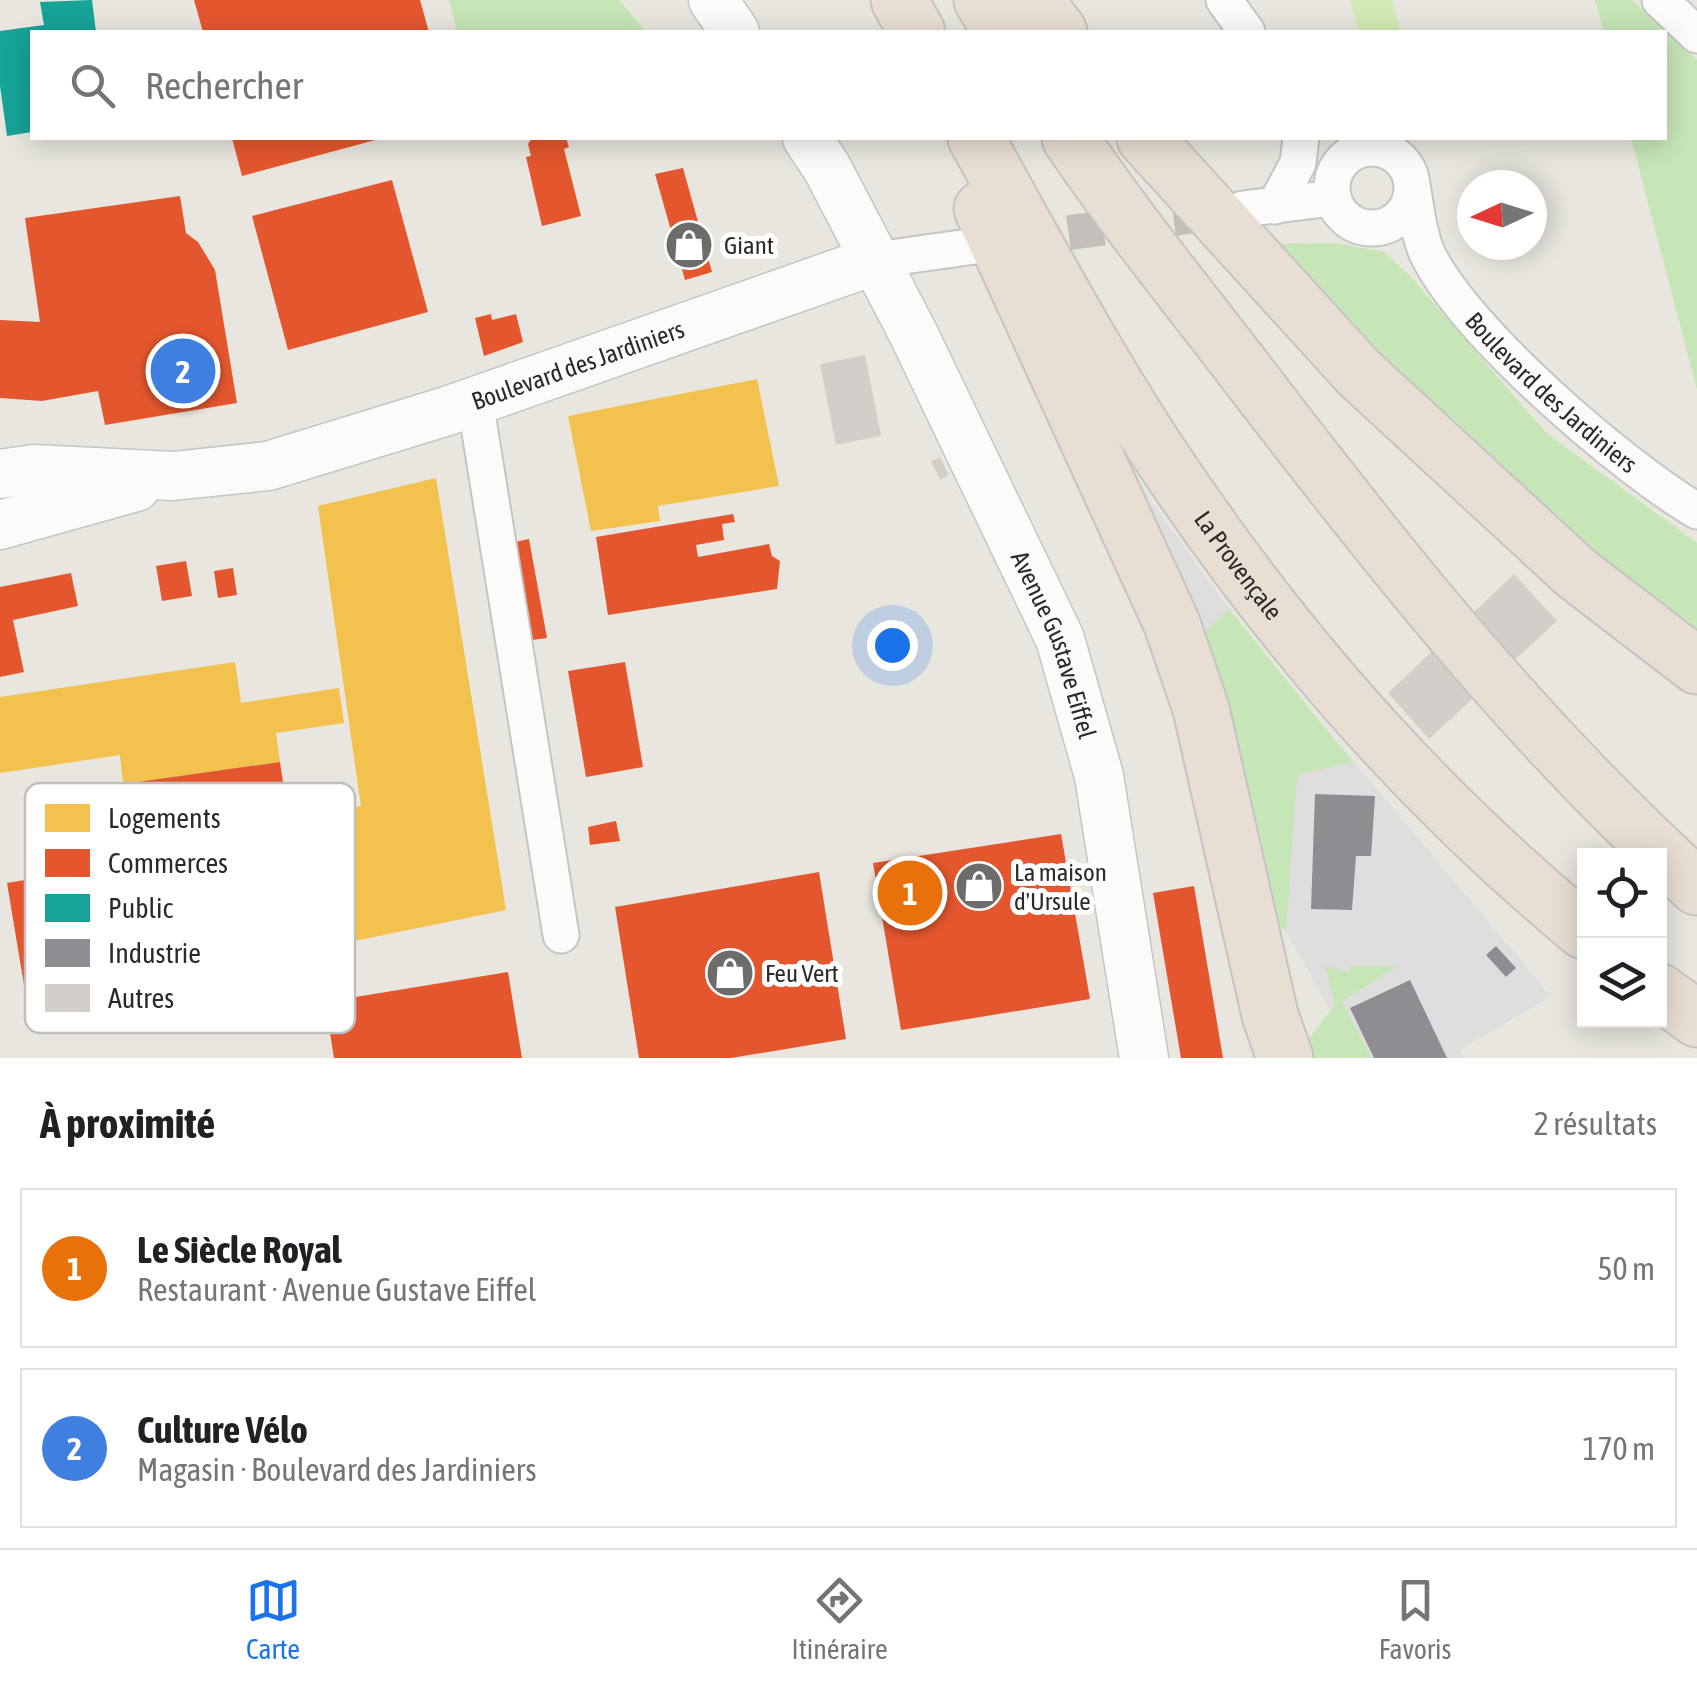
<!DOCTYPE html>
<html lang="fr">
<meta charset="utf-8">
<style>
body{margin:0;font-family:"Asap Condensed",sans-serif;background:#f6f6f6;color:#202124}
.controls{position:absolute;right:30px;bottom:30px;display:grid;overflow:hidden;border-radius:0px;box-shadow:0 5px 25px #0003}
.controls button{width:90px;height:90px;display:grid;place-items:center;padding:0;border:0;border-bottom:2px solid #e0e0e0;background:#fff;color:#202124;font:50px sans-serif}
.compass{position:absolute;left:1457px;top:170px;width:90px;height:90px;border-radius:50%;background:#fff;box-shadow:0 5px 25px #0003;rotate:266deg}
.you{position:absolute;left:892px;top:645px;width:35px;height:35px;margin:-25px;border:8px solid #fff;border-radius:50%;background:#1a73e8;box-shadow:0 0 0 15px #1a73e833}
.badge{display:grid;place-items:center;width:65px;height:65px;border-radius:50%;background:#1a73e8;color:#fff;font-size:32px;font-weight:700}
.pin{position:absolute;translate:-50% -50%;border:5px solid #fff;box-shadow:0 2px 10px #0006}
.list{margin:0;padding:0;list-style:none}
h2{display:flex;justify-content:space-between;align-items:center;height:130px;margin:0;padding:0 40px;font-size:42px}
h2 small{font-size:32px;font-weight:400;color:#757577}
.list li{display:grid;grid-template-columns:65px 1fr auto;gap:30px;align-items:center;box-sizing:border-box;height:160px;margin:0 20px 20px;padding:0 20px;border:2px solid #e0e0e0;border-radius:0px}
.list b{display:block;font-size:38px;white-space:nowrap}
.list p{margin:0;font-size:32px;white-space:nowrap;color:#757577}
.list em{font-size:32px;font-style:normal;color:#757577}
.icon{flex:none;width:55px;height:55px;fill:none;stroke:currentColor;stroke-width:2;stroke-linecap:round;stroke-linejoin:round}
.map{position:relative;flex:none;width:1697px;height:1058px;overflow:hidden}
.search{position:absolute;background:#fff;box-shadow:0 5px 25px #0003;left:30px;right:30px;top:30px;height:110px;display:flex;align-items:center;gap:25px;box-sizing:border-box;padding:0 35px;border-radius:0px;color:#757577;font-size:38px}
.sheet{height:490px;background:#fff}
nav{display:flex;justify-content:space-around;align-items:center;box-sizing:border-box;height:140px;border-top:2px solid #e0e0e0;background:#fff;font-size:28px;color:#757577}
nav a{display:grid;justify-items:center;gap:5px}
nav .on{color:#1a73e8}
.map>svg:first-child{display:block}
</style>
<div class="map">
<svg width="1697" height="1058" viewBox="0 0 1697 1058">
<rect width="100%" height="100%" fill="#e9e6e0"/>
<path fill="#e0dddf" d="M1099,409L1150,499L1246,633L1551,996L1460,1050L1464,1058H1357L1286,931L1263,913Z"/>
<path fill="#c6e6b7" d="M449,0H619L646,32H457Z
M1595,0H1632L1697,60V390L1631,138H1664V32H1604Z
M1335,243L1384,252L1411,277L1546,433L1697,543V633L1527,506L1266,244Z
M1229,609L1352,762L1297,775L1286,931L1263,913L1194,642Z
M1325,966L1349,972L1351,966H1397L1342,1001L1371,1058H1305L1301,1049L1335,1005Z"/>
<path fill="#d2eab5" d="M1350,0H1392L1401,32H1359Z"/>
<path fill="#f2c14e" d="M757,379L779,486L658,506L660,521L591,531L568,416Z
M436,478L506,910L276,957L253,825L361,806L318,506Z
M235,662L241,703L339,688L344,723L276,733L280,762L123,784L120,755L0,773V697Z"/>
<path fill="#e4572e" d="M194,0H420L429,32H203Z
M232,138H379V139L242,176Z
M532,138H566L569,147L564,149L581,216L542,226L526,157L531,156L528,144Z
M683,168L712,272L685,280L655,174Z
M392,180L428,312L288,350L252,216Z
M180,196L186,233L198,242L215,270L237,403L105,425L98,391L42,401L0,398V320L40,322L25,218Z
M491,314L492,320L516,314L523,342L484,356L475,318Z
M733,514L735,522L722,524L724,540L696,545L698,557L769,544L772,556L780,561L777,589L608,615L596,537Z
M529,539L547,638L532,640L515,542Z
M186,561L192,596L162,601L156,566Z
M233,568L237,595L218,598L214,571Z
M71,573L78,606L13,620L24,672L0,677V587Z
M625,662L643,767L586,777L568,671Z
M280,762L283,782L126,804L123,784Z
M616,821L620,841L590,845L588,827Z
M1061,834L1090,999L901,1030L873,863Z
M233,845L254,971L28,1009L7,883Z
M819,872L846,1039L731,1058H639L615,907Z
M1194,886L1223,1058H1181L1153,893Z
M508,972L522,1058H334L325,1002Z"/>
<path fill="#17a398" d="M92,0L96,32H32V132L7,136L0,86V31L44,25L40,2Z"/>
<path fill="#8d8d92" d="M1315,794L1375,796L1371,856H1356L1352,910L1311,909Z
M1496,946L1516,968L1506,977L1486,955Z
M1410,980L1447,1058H1374L1350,1008Z"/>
<path fill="#d2cfcb" d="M865,355L881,436L836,445L820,364Z
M940,457L949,475L940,480L931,461Z
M1514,574L1557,621L1429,739L1388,693Z"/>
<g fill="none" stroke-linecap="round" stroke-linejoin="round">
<path stroke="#c3c0bc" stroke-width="35" stroke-dasharray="35 18" stroke-linecap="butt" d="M1016,240L1227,211"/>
<g stroke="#c6c5c6" stroke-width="39">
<g id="street">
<path d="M1224,0L1247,32"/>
<path d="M1660,0L1697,35"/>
<circle cx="1372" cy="188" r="40"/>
<path id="s1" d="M1412,185C1416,206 1418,233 1427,253C1464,331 1621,466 1697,511"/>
<path d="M1275,206L1298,163L1301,138"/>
<path d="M1243,209L1333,198"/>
<path d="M876,260L982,245"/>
<path d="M475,401L561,935"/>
</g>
</g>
<g stroke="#c6c5c6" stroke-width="51">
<g id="secondary">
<path d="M713,0L735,32"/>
<path id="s2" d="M807,138L827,168L913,333L1060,639L1099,776L1144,1058"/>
<path id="s3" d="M0,474L34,469L173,476L268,466L447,411L876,260"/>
<path d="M0,525L136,487"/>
</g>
</g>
<g stroke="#c4c4c1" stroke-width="59">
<g id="highway">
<path d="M899,0L917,32"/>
<path d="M982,0L1001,32"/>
<path d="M1035,0L1059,32"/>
<path id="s4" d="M976,138C1038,249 1099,365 1171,471C1286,642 1425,800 1584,931"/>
<path d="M1070,138C1126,221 1191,300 1252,380C1389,559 1529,735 1697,887"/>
<path d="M1145,138L1359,373L1576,573L1697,666"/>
<path d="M982,209L1172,624L1201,709L1270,1015L1285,1058"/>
<path d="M1660,992L1697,1019"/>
</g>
</g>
<use href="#street" stroke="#fcfbfa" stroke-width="35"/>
<use href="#secondary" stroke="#fcfbfa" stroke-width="48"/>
<use href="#highway" stroke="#e9ded3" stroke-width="55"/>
</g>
<defs>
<g id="shop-disc" transform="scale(2.5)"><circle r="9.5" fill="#6d6c6a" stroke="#fff"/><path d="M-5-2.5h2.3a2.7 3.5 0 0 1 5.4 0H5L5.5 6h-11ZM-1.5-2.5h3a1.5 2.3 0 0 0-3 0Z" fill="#fff"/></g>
</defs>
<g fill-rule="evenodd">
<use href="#shop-disc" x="689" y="245"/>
<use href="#shop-disc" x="979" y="886"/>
<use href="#shop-disc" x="730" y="973"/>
</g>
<g text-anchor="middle" stroke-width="10" stroke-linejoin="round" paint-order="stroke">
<g font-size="25" fill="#2a2a2a" stroke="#fff" text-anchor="start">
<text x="724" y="254">Giant</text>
<text x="1014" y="881">La maison<tspan x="1014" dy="29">d'Ursule</tspan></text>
<text x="765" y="982">Feu Vert</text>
</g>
<g font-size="25" fill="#2a2a2a" stroke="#fff">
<text dy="9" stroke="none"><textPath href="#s3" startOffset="595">Boulevard des Jardiniers</textPath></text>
<text dy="9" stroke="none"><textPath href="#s1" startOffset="258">Boulevard des Jardiniers</textPath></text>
<text dy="9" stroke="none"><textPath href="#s4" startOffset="502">La Provençale</textPath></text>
<text dy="9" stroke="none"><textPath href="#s2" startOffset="565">Avenue Gustave Eiffel</textPath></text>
</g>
</g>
<rect x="25" y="783" width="330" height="250" rx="15" fill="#fff" stroke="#bfbfbf" stroke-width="2.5"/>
<rect x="45" y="804" width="45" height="28" fill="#f2c14e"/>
<rect x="45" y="849" width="45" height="28" fill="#e4572e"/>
<rect x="45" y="894" width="45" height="28" fill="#17a398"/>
<rect x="45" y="939" width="45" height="28" fill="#8d8d92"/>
<rect x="45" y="984" width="45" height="28" fill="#d2cfcb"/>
<g font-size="28" fill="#2a2a2a">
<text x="108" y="828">Logements</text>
<text x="108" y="873">Commerces</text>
<text x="108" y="918">Public</text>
<text x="108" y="963">Industrie</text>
<text x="108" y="1008">Autres</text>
</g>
</svg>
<div class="controls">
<button><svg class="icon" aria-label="locate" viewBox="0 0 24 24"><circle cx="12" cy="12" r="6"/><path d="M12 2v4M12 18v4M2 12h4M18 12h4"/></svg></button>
<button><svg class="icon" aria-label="layers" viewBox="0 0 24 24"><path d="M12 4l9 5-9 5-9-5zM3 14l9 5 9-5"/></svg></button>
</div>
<svg class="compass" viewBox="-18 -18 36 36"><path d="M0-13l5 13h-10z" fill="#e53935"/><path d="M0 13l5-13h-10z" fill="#757577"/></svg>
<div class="you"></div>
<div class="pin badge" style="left:910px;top:893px;background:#e8710a">1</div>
<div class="pin badge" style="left:183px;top:371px;background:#3f7fe0">2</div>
<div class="search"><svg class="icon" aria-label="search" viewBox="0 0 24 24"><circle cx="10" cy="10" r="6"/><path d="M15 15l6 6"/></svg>Rechercher</div>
</div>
<section class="sheet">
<h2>À proximité<small>2 résultats</small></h2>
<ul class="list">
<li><span class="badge" style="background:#e8710a">1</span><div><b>Le Siècle Royal</b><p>Restaurant · Avenue Gustave Eiffel</p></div><em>50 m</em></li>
<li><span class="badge" style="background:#3f7fe0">2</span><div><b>Culture Vélo</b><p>Magasin · Boulevard des Jardiniers</p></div><em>170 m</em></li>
</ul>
</section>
<nav>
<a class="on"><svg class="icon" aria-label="map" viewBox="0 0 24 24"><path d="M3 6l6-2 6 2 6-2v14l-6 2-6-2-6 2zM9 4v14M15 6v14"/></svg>Carte</a>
<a><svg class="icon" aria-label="directions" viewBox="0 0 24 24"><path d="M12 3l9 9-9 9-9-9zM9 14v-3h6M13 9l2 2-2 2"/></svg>Itinéraire</a>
<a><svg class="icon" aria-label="saved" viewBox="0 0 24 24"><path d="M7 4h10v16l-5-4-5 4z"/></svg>Favoris</a>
</nav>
